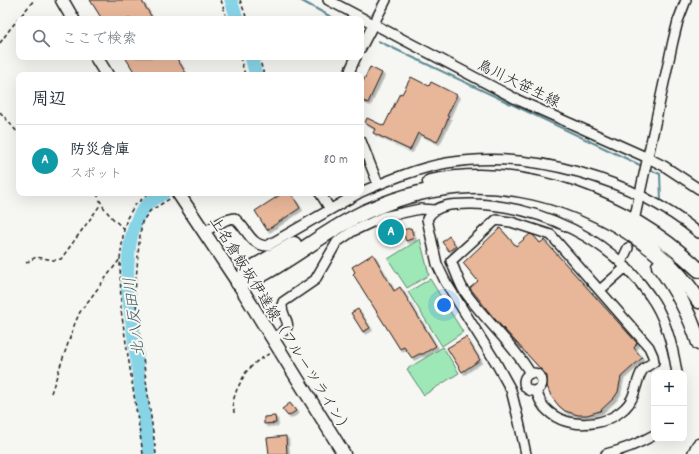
<!DOCTYPE html>
<html lang="ja">
<meta charset="utf-8">
<style>
body{margin:0;font-family:Dekko,"Klee One",sans-serif;background:#f2f2f3;color:#1f2937}
.controls{position:absolute;right:12px;bottom:12px;display:grid;overflow:hidden;border-radius:8px;box-shadow:0 4px 16px #0002}
.controls button{width:36px;height:36px;display:grid;place-items:center;padding:0;border:0;border-bottom:1px solid #e0e1e3;background:#fff;color:#1f2937;font:20px sans-serif}
.you{position:absolute;left:444px;top:305px;width:14px;height:14px;margin:-10px;border:3px solid #fff;border-radius:50%;background:#1a73e8;box-shadow:0 0 0 6px #1a73e833}
.badge{display:grid;place-items:center;width:26px;height:26px;border-radius:50%;background:#111827;color:#fff;font-size:13px;font-weight:700}
.pin{position:absolute;translate:-50% -50%;border:2px solid #fff;box-shadow:0 1px 4px #0006}
.list{margin:0;padding:0;list-style:none}
h2{display:flex;justify-content:space-between;align-items:center;height:52px;margin:0;padding:0 16px;font-size:17px}
h2 small{font-size:13px;font-weight:400;color:#747a83}
.list li{display:grid;grid-template-columns:26px 1fr auto;gap:12px;align-items:center;box-sizing:border-box;height:72px;padding:0 16px;border-top:1px solid #e0e1e3}
.list b{display:block;font-size:15px;white-space:nowrap}
.list p{margin:0;font-size:13px;white-space:nowrap;color:#747a83}
.list em{font-size:13px;font-style:normal;color:#747a83}
.icon{flex:none;width:22px;height:22px;fill:none;stroke:currentColor;stroke-width:2;stroke-linecap:round;stroke-linejoin:round}
.map{position:relative;flex:none;width:699px;height:454px;overflow:hidden}
.search{position:absolute;background:#fff;box-shadow:0 4px 16px #0002;left:16px;top:16px;width:348px;height:44px;display:flex;align-items:center;gap:10px;box-sizing:border-box;padding:0 14px;border-radius:8px;color:#747a83;font-size:15px}
.panel{position:absolute;background:#fff;box-shadow:0 4px 16px #0002;left:16px;top:72px;width:348px;height:124px;border-radius:8px}
.map>svg:first-child{display:block}
</style>
<div class="map">
<svg width="699" height="454" viewBox="0 0 699 454">
<defs>
<filter id="shadow"><feDropShadow dx="2.5" dy="2.5" stdDeviation="0" flood-color="#0004"/></filter>
</defs>
<rect width="100%" height="100%" fill="#f6f6f2"/>
<filter id="ink" filterUnits="userSpaceOnUse"><feTurbulence type="fractalNoise" baseFrequency=".025" numOctaves="2"/><feDisplacementMap in="SourceGraphic" scale="8" xChannelSelector="R" yChannelSelector="G"/><feConvolveMatrix kernelMatrix="1 2 1 2 8 2 1 2 1" color-interpolation-filters="sRGB"/></filter>
<g filter="url(#ink)">
<path fill="#9ee8b7" stroke="#5d826a" d="M420,239L429,275L407,288L388,259Z
M430,279L463,332L442,346L408,292Z
M443,347L459,373L424,395L407,369Z"/>
<g fill="none" stroke-linecap="round" stroke-linejoin="round">
<path stroke="#5d8a96" stroke-width="2" d="M300,0L335,19
M378,41L642,166
M648,169L660,174L661,200"/>
<path stroke="#88d4e7" stroke-width="13" d="M231,0L237,19
M251,57L256,75
M149,454L128,293C127,268 127,225 146,206C150,200 158,197 164,193"/>
</g>
<path fill="#e8b699" stroke="#1c1c1c" filter="url(#shadow)" d="M90,0H141L153,19H102Z
M125,57H176L187,75H136Z
M370,67L382,73L368,103L361,100V86Z
M411,77L429,86L431,82L457,95L447,116L449,117L437,142L418,133L410,150L373,133L375,129L365,123L367,118L384,126L400,93L402,94Z
M283,193H291L300,208L267,230L255,211Z
M397,224L401,235L385,240L381,229Z
M411,228L414,238L406,241L402,230Z
M500,228L516,246L530,234L533,235L540,243L544,240L637,343L634,348L642,358L621,377L618,392L614,398L600,411L587,415H578L565,411L559,406L551,396L547,386V376L493,317L470,288L478,281L463,263Z
M449,236L456,246L449,251L442,242Z
M373,254L394,291L400,287L436,346L423,354H419L412,358L404,347L400,349L353,274L355,272L352,267Z
M358,309L370,328L363,332L351,313Z
M466,337L480,360L462,372L447,348Z
M290,403L296,411L288,416L282,409Z
M275,416L276,423L264,424V417Z
M286,436L287,454H269L267,438Z"/>
<g fill="none" stroke-linecap="round" stroke-linejoin="round">
<g stroke="#1c1c1c" stroke-width="12">
<path id="minor" d="M328,0L518,100L648,158L664,166L699,189
M361,48L386,0
M349,75L351,68L356,57
M361,141L378,184
M361,192C389,180 418,168 447,163C532,149 633,179 699,233
M320,193L330,209
M635,216L673,41L678,21L686,0
M203,232L226,220L234,218C247,227 249,245 267,246L359,193
M621,263L628,248
M600,290L626,267
M272,339C277,336 282,333 286,329C292,322 278,312 283,302L315,280L337,242L353,231L383,217L420,209L435,210
M530,373C512,342 483,319 463,289C458,280 455,270 451,261L496,220L511,222L551,235L649,347L653,356L654,362C649,365 645,367 642,371C635,383 636,398 625,408C604,428 564,430 544,407C540,402 538,396 536,390
M524 382a9 9 0 1 1 18 0a9 9 0 1 1-18 0Z
M526,454L519,422L511,390L495,361L445,281L437,264L427,219C435,203 457,204 473,204C542,206 611,239 650,296C666,318 673,347 677,373
M606,454C623,450 638,444 654,435"/>
</g>
<g stroke="#1c1c1c" stroke-width="15">
<path id="major" d="M62,0L73,19
M96,57L107,75
M178,193L238,283L344,454"/>
</g>
<g stroke="#1c1c1c" stroke-width="17">
<path id="highway" d="M430,182C524,162 631,205 699,270
M659,266C677,290 690,315 699,343
M239,281L252,268L294,244
M238,283C245,281 254,279 261,275C297,256 329,228 367,211C399,197 434,187 470,186C554,183 653,229 699,301
M695,454L699,446"/>
</g>
<path stroke="#1c1c1c" stroke-width="1.5" stroke-dasharray="4 3" stroke-linecap="butt" d="M221,0L227,19
M240,0L247,19
M0,43L10,29L34,0
M240,57L245,75
M259,57L264,75
M0,112L19,134
M97,193C102,209 112,218 124,229
M26,263L36,257L54,260L61,259L101,204
M51,393L75,323L80,312L120,259
M234,413L233,401L237,389L246,372L256,362L270,353
M143,454L121,310L120,259L124,229L127,218L134,206L149,193
M156,454L138,321L135,293L139,243L142,222L150,211L171,198"/>
<use href="#minor" stroke="#f6f6f2" stroke-width="9"/>
<use href="#major" stroke="#f6f6f2" stroke-width="12"/>
<use href="#highway" stroke="#f6f6f2" stroke-width="14"/>
</g>
</g>
<g text-anchor="middle" stroke-width="4" stroke-linejoin="round" paint-order="stroke">
<g font-size="15" fill="#1c1c1c" stroke="#f6f6f2">
<text transform="translate(519 83) rotate(26)" y="5">鳥川大笹生線</text>
<text transform="translate(281 325) rotate(58)" y="5">上名倉飯坂伊達線（フルーツライン）</text>
</g>
<g font-size="16" font-style="italic" fill="#425c63" stroke="#f6f6f2">
<text transform="translate(133 317) rotate(-97)" y="6">北八反田川</text>
</g>
</g>
</svg>
<div class="controls">
<button>+</button>
<button>−</button>
</div>
<div class="you"></div>
<div class="pin badge" style="left:391px;top:232px;background:#0f9aa8">A</div>
<div class="search"><svg class="icon" aria-label="search" viewBox="0 0 24 24"><circle cx="10" cy="10" r="6"/><path d="M15 15l6 6"/></svg>ここで検索</div>
<section class="panel">
<h2>周辺<small></small></h2>
<ul class="list">
<li><span class="badge" style="background:#0f9aa8">A</span><div><b>防災倉庫</b><p>スポット</p></div><em>80 m</em></li>
</ul>
</section>
</div>
